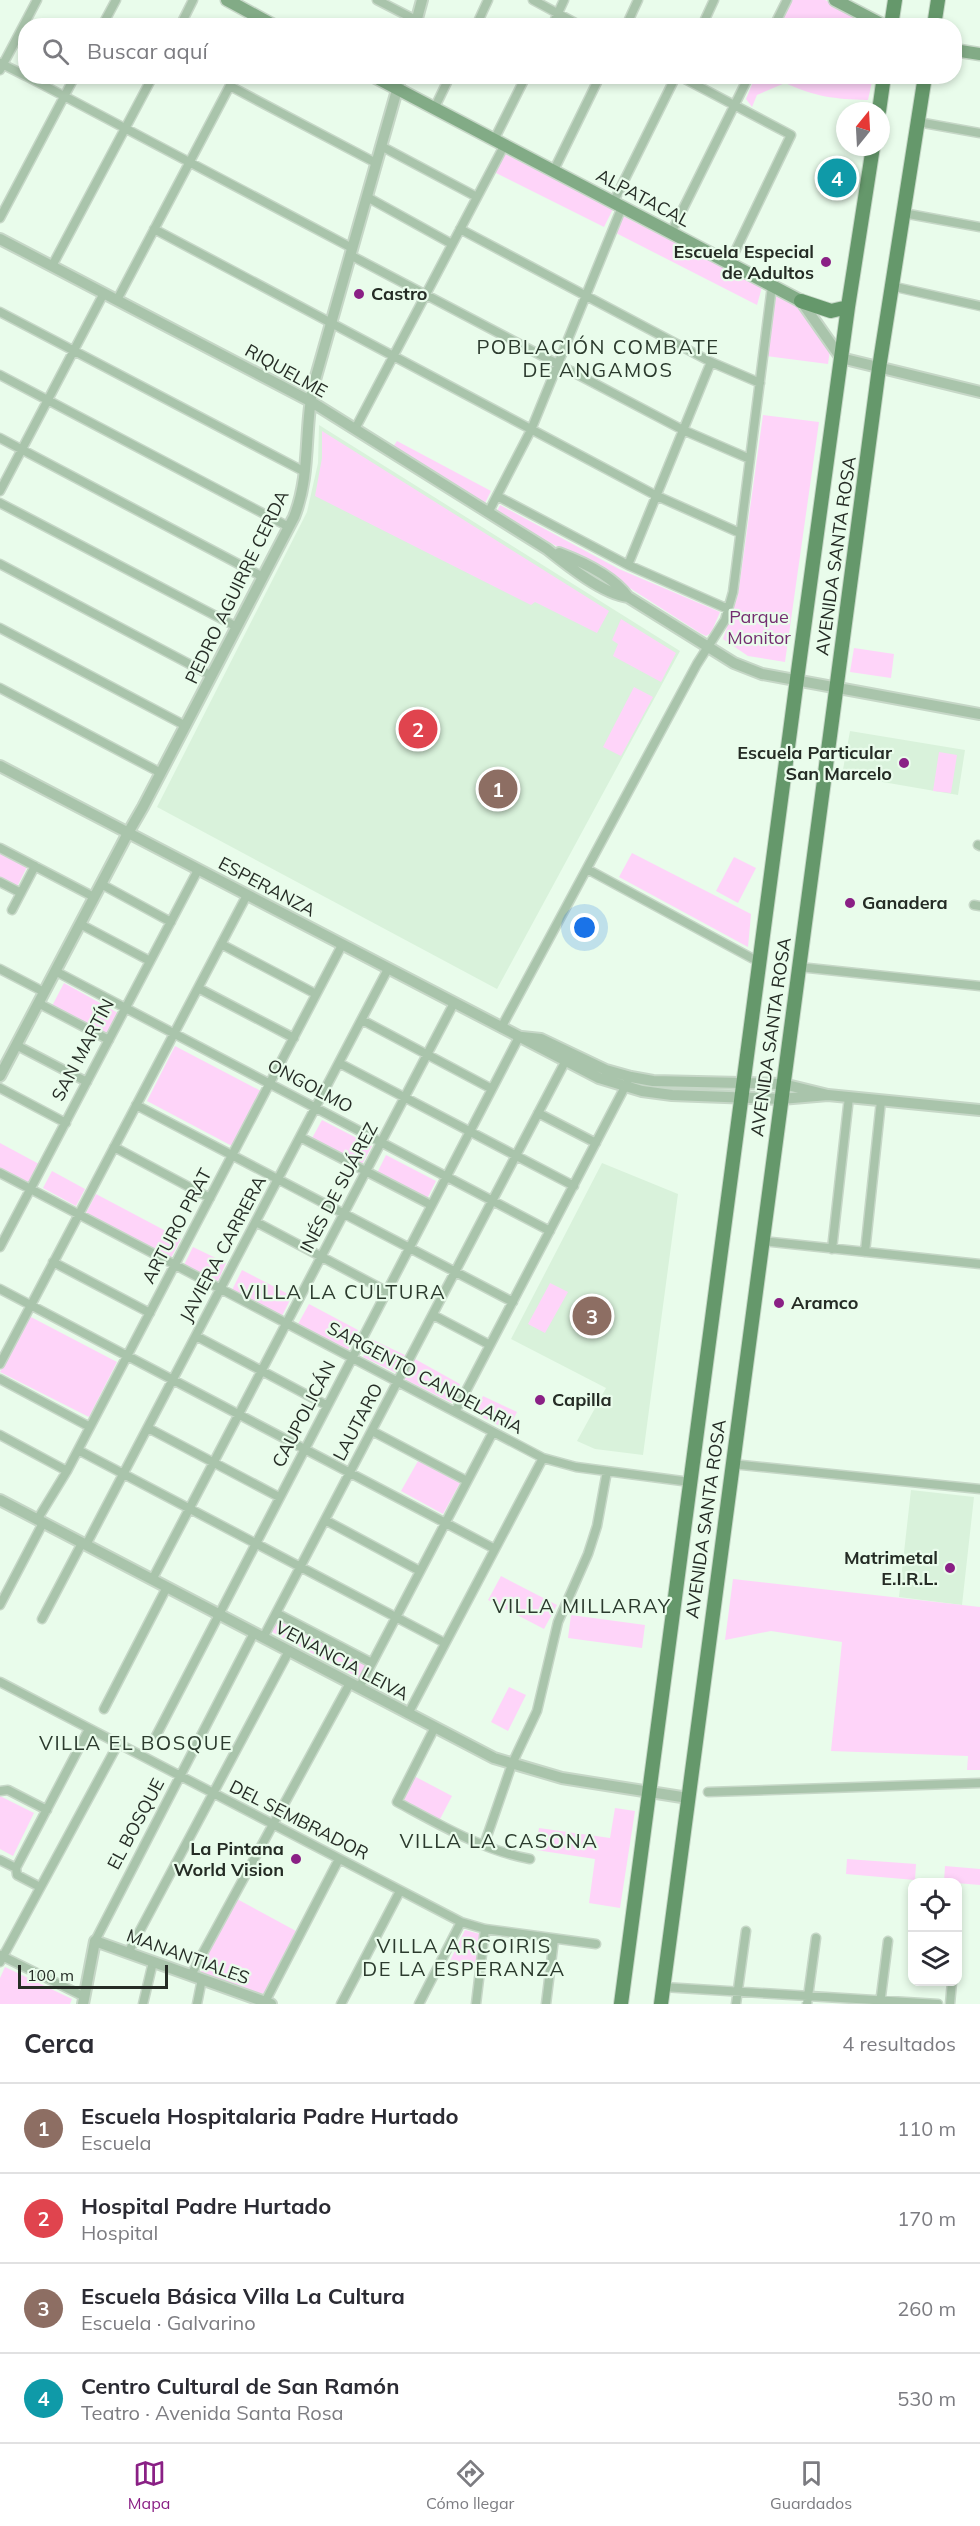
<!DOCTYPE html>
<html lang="es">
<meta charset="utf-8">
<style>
body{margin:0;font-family:Mulish,sans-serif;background:#f2f2f3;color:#2b2b33}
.controls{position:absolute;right:18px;bottom:18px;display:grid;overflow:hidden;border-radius:12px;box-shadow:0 3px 9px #0003}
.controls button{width:54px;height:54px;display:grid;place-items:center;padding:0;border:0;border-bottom:2px solid #e1e1e2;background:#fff;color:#2b2b33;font:30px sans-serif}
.compass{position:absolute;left:836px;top:102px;width:54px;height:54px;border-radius:50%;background:#fff;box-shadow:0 3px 9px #0003;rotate:18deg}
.scale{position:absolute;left:18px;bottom:15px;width:150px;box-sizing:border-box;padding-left:6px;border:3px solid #252c25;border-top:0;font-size:16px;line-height:21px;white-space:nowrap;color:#252c25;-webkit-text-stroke:4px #e9fceb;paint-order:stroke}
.you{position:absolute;left:585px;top:928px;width:21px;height:21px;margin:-15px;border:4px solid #fff;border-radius:50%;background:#1a73e8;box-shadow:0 0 0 9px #1a73e833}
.badge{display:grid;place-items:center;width:39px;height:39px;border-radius:50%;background:#8a2085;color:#fff;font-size:20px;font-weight:700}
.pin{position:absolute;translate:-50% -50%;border:3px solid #fff;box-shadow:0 2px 6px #0006}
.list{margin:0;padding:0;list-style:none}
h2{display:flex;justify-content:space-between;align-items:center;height:78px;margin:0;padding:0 24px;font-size:26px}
h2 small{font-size:20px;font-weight:400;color:#7c7c81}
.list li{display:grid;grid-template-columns:39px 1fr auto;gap:18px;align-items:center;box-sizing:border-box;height:90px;padding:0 24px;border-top:2px solid #e1e1e2}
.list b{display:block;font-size:22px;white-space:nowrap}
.list p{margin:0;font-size:20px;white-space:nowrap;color:#7c7c81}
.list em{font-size:20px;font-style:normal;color:#7c7c81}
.icon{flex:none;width:33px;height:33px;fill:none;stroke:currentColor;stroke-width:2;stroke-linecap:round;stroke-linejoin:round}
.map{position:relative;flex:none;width:980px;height:2004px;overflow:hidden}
.search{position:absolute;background:#fff;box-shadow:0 3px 9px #0003;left:18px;right:18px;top:18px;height:66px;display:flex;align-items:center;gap:15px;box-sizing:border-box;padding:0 21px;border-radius:24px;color:#7c7c81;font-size:22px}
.sheet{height:438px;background:#fff}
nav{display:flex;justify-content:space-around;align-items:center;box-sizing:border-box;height:84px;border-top:2px solid #e1e1e2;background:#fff;font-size:16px;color:#7c7c81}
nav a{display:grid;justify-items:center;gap:3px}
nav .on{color:#8a2085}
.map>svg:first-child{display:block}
</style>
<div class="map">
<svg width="980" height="2004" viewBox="0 0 980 2004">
<rect width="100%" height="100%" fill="#e9fceb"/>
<path fill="#d9f2db" d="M319,425L680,651L497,989L157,807L307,512L318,463Z
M850,731L965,750L958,795L842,775Z
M602,1163L678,1194L643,1455L595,1449L577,1441L606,1388L511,1339Z
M911,1490L974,1497L962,1605L899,1597Z"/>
<path fill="#fed4f9" d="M790,0H825L876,25L779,26Z
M755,77V76L873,77L868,100C833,99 817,97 785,83L757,95L752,107L746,99Z
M503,153L613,209L604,227L494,172Z
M619,214L762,287L757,305L614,232Z
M780,295L799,308L830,350L828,364L766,356L776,297Z
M763,415L819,422L785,662L748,656L723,639L738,595Z
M322,431L609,611L597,633L535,602L531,605L315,496L322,458Z
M397,441L491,491L484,505L393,447Z
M500,505L619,569L720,612L711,633L706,636L700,633L611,576L496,513Z
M621,619L676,653L661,682L613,656L618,644L612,640Z
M854,648L894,654L891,678L850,672Z
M634,687L653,697L621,756L603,747Z
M939,752L957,755L951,793L933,791Z
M0,852L27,867L17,887L0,879Z
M632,853L751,914L748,947L619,877Z
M734,857L756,868L738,903L716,891Z
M64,983L118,1013L106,1035L52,1006Z
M175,1046L261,1091L232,1146L147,1101Z
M322,1120L372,1146L361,1166L311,1140Z
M0,1143L39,1164L29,1184L0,1169Z
M386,1155L436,1181L426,1201L376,1175Z
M52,1171L85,1189L76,1206L43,1188Z
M96,1194L181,1239L171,1258L86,1213Z
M193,1247L226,1263L218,1281L184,1265Z
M242,1270L292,1296L282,1316L232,1290Z
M550,1283L568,1292L545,1333L528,1324Z
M309,1304L358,1330L348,1350L298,1324Z
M29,1316L117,1362L89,1417L0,1372Z
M371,1339L405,1355L396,1373L363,1357Z
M415,1359L460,1384L452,1403L404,1379Z
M483,1396L517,1412L508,1430L474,1413Z
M418,1461L460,1483L443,1514L401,1491Z
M501,1576L557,1605L544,1629L488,1600Z
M733,1579L980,1607V1770H967L968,1756L831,1751L842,1642L771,1631L725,1640Z
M571,1615L645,1625L642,1648L568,1638Z
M280,1618L367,1664L359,1678L272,1632Z
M509,1687L526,1695L508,1731L491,1722Z
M414,1776L452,1796L439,1821L401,1801Z
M0,1796L34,1813L13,1856L0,1849Z
M615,1808L635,1811L620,1908L589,1903L595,1859L536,1850L539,1828L610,1838Z
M847,1859L916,1864L915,1880L846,1874Z
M945,1866L980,1869V1885L944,1882Z
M237,1899L296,1931L266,1992L259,1995L202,1974L200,1968Z
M465,1930L480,1934L474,1970L449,1963Z
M5,1967L72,1999L70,2004H0V1978Z"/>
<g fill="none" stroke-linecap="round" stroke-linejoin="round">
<g stroke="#c6d7c7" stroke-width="11">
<path id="minor" d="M377,0L416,20
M533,0L581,26
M102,26L116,0
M180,26L193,0
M476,26L488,0
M552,26L564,0
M626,26L638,0
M702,26L714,0
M774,26L787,0
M0,63L26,76
M0,70L37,0
M26,76L352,248
M679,76L791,135L729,264
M230,86L376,163
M434,109L450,76
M918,122L980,133
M494,140L526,76
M381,146L477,197
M553,172L600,76
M367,197L452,244
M613,203L676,76
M903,213L980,227
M0,218L75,76
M154,229L657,496L740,533
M460,229L711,362L760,383
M671,233L749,76
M350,255L683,430L750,459
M52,266L153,76
M891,286L980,306
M117,300L235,76
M0,312L305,472
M0,375L289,527
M355,429L504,146
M0,438L263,577
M0,491L104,293
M497,496L628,565L728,609
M0,503L237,627
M488,513L531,430L622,207
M0,564L212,676
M628,565L711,362
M0,628L186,726
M0,688L161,773
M978,845L980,846
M0,848L94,897
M587,869L759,962
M0,882L21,893
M101,884L171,922
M974,905L980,906
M12,910L35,866
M80,924L150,961
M221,944L316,994
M799,967L980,986
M0,969L44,992
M55,971L550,1231
M198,988L294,1038
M38,1003L109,1040
M362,1020L492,1089
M501,1028L697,664L725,620L733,592L772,286
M16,1045L87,1082
M339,1063L574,1186
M0,1088L66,1123
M136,1105L513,1302
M538,1113L596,1143
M300,1137L431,1205
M114,1147L210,1198
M0,1173L543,1458L576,1467L690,1482
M256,1222L386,1291
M762,1241L980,1264
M0,1247L198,870
M832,1249L849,1097
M865,1252L881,1101
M53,1262L150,1313
M0,1289L495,1549
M433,1315L490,1345
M196,1336L326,1405
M0,1364L247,895
M0,1379L90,1427
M455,1412L627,1083
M148,1428L279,1497
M372,1431L467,1481
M0,1435L67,1471
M78,1450L445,1643
M732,1464L980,1489
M37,1520L67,1471L342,945
M325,1520L420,1571
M86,1545L388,969
M152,1580L454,1003
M0,1605L43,1523
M276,1613L372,1663
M42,1619L82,1543
M263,1638L565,1062
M0,1682L461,1922L485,1929L596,1944
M359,1688L493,1432
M104,1709L167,1587
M408,1714L543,1458
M435,1727L397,1802C440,1825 482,1850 530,1859
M156,1736L519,1037
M0,1791L8,1790L47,1810
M708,1792L980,1783
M484,1845L512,1764L537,1711L558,1622L588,1554L597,1526L607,1471
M0,1860L16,1868
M40,1887L17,1875L16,1868L89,1729
M95,1941L254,1633
M128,1953L289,1651
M0,1955L85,1997
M0,1962L118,1744
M191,1975L350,1683
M663,1987L938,2004
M265,2002L339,1859
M143,2004L153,1962
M197,2004L202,1979
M341,2004L400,1891
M419,2004L461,1922
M476,2004L485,1929
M546,2004L554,1939
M736,2004L746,1931
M807,2004L816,1938
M880,2004L888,1941
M950,2004L952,1982"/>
</g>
<g stroke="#c6d7c7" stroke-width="14">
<path id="tertiary" d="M415,26L422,0
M0,239L310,401L547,549C567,565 603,594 628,597L734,663L762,674L980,714
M801,301L841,358L980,392
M559,553C583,562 613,576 628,597
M0,766L599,1078L642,1091L672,1095L781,1099L828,1095
M522,1037L541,1039L606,1070L631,1077L653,1081L783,1084L828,1095L980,1110
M0,1076L128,833L143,807L294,517C311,475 304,430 313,387L401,76
M0,1500L494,1758L562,1778L688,1798
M83,2004L95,1941L271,2004"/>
</g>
<g stroke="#c6d7c7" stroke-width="15">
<path id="secondary" d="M227,0L275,26
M835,0L885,26
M954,50L980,54
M373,76L801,301"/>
</g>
<g stroke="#c6d7c7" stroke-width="16">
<path id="primary" d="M891,26L895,0
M934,26L938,0
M879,111L884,76
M801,301L831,311L848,307
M621,2004L797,679L848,307L873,147
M661,2004L879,368L925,76"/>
</g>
<use href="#minor" stroke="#a9c4ab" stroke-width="8"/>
<use href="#tertiary" stroke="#a9c4ab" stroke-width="10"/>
<use href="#secondary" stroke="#82ab86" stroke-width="12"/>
<use href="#primary" stroke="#65986b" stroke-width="14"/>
</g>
<g fill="#8a2085" stroke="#e9fceb" stroke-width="2">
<circle cx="826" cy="262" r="6"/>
<circle cx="359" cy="294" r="6"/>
<circle cx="904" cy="763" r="6"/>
<circle cx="850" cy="903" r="6"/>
<circle cx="779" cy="1303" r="6"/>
<circle cx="540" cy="1400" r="6"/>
<circle cx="950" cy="1568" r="6"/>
<circle cx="296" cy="1859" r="6"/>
</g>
<g text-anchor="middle" stroke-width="4.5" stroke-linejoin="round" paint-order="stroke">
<g font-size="18" fill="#252c25" stroke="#e9fceb">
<text transform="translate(643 198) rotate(28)" y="6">ALPATACAL</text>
<text transform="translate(286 371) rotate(29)" y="6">RIQUELME</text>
<text transform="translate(836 556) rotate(-82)" y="6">AVENIDA SANTA ROSA</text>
<text transform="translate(237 587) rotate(-64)" y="6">PEDRO AGUIRRE CERDA</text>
<text transform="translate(267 887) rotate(28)" y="6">ESPERANZA</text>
<text transform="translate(771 1037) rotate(-82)" y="6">AVENIDA SANTA ROSA</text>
<text transform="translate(83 1050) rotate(-62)" y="6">SAN MARTÍN</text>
<text transform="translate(310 1086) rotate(28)" y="6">ONGOLMO</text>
<text transform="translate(339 1188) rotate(-62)" y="6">INÉS DE SUÁREZ</text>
<text transform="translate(177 1226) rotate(-62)" y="6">ARTURO PRAT</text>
<text transform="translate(223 1249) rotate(-62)" y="6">JAVIERA CARRERA</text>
<text transform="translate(425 1378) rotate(28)" y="6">SARGENTO CANDELARIA</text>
<text transform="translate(304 1414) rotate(-63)" y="6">CAUPOLICÁN</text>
<text transform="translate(358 1422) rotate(-62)" y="6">LAUTARO</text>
<text transform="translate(706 1519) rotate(-82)" y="6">AVENIDA SANTA ROSA</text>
<text transform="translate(342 1661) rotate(28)" y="6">VENANCIA LEIVA</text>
<text transform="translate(299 1820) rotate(27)" y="6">DEL SEMBRADOR</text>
<text transform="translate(136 1824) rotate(-62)" y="6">EL BOSQUE</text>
<text transform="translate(188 1957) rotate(20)" y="6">MANANTIALES</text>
</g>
<g font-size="18" font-weight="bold" fill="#252c25" stroke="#e9fceb" text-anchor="end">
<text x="814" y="258">Escuela Especial<tspan x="814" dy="21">de Adultos</tspan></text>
<text x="371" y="300" text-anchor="start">Castro</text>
<text x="892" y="759">Escuela Particular<tspan x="892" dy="21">San Marcelo</tspan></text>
<text x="862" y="909" text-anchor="start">Ganadera</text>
<text x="791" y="1309" text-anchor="start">Aramco</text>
<text x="552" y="1406" text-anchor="start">Capilla</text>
<text x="938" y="1564">Matrimetal<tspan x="938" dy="21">E.I.R.L.</tspan></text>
<text x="284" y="1855">La Pintana<tspan x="284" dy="21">World Vision</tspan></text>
</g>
<g font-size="18" fill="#742d70" stroke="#e9fceb">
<text x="759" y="623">Parque<tspan x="759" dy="21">Monitor</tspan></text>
</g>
<g font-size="20" letter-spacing="1.5" fill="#2b3a2d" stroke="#e9fceb">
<text x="598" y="354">POBLACIÓN COMBATE<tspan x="598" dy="23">DE ANGAMOS</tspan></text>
<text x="343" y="1299">VILLA LA CULTURA</text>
<text x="582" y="1613">VILLA MILLARAY</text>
<text x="136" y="1750">VILLA EL BOSQUE</text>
<text x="499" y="1848">VILLA LA CASONA</text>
<text x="464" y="1953">VILLA ARCOIRIS<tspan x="464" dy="23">DE LA ESPERANZA</tspan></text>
</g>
</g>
</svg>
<div class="controls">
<button><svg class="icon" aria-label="locate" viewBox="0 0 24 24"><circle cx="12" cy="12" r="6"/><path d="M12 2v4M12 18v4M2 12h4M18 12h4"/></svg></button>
<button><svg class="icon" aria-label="layers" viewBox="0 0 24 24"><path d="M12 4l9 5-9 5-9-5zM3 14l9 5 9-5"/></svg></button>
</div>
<svg class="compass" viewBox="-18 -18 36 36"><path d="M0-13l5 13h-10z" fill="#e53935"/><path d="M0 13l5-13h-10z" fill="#7c7c81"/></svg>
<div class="scale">100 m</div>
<div class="you"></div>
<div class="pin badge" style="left:498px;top:789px;background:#8d6e63">1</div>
<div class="pin badge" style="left:418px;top:729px;background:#e0444e">2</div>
<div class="pin badge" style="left:592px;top:1316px;background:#8d6e63">3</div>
<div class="pin badge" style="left:837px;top:178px;background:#0f9aa8">4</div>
<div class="search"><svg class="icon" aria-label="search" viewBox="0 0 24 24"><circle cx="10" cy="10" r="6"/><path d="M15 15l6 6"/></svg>Buscar aquí</div>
</div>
<section class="sheet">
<h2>Cerca<small>4 resultados</small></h2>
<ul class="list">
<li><span class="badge" style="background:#8d6e63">1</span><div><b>Escuela Hospitalaria Padre Hurtado</b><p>Escuela</p></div><em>110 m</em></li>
<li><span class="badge" style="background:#e0444e">2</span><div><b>Hospital Padre Hurtado</b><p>Hospital</p></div><em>170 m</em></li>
<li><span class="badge" style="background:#8d6e63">3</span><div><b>Escuela Básica Villa La Cultura</b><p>Escuela · Galvarino</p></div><em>260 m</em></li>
<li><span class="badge" style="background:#0f9aa8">4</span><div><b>Centro Cultural de San Ramón</b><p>Teatro · Avenida Santa Rosa</p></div><em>530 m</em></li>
</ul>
</section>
<nav>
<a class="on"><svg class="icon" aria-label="map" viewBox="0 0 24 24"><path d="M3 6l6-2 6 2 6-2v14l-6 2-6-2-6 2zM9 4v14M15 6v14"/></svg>Mapa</a>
<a><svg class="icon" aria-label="directions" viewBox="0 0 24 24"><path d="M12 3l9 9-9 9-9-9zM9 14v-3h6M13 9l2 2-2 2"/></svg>Cómo llegar</a>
<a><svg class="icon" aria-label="saved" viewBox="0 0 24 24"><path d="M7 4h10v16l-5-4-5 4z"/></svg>Guardados</a>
</nav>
